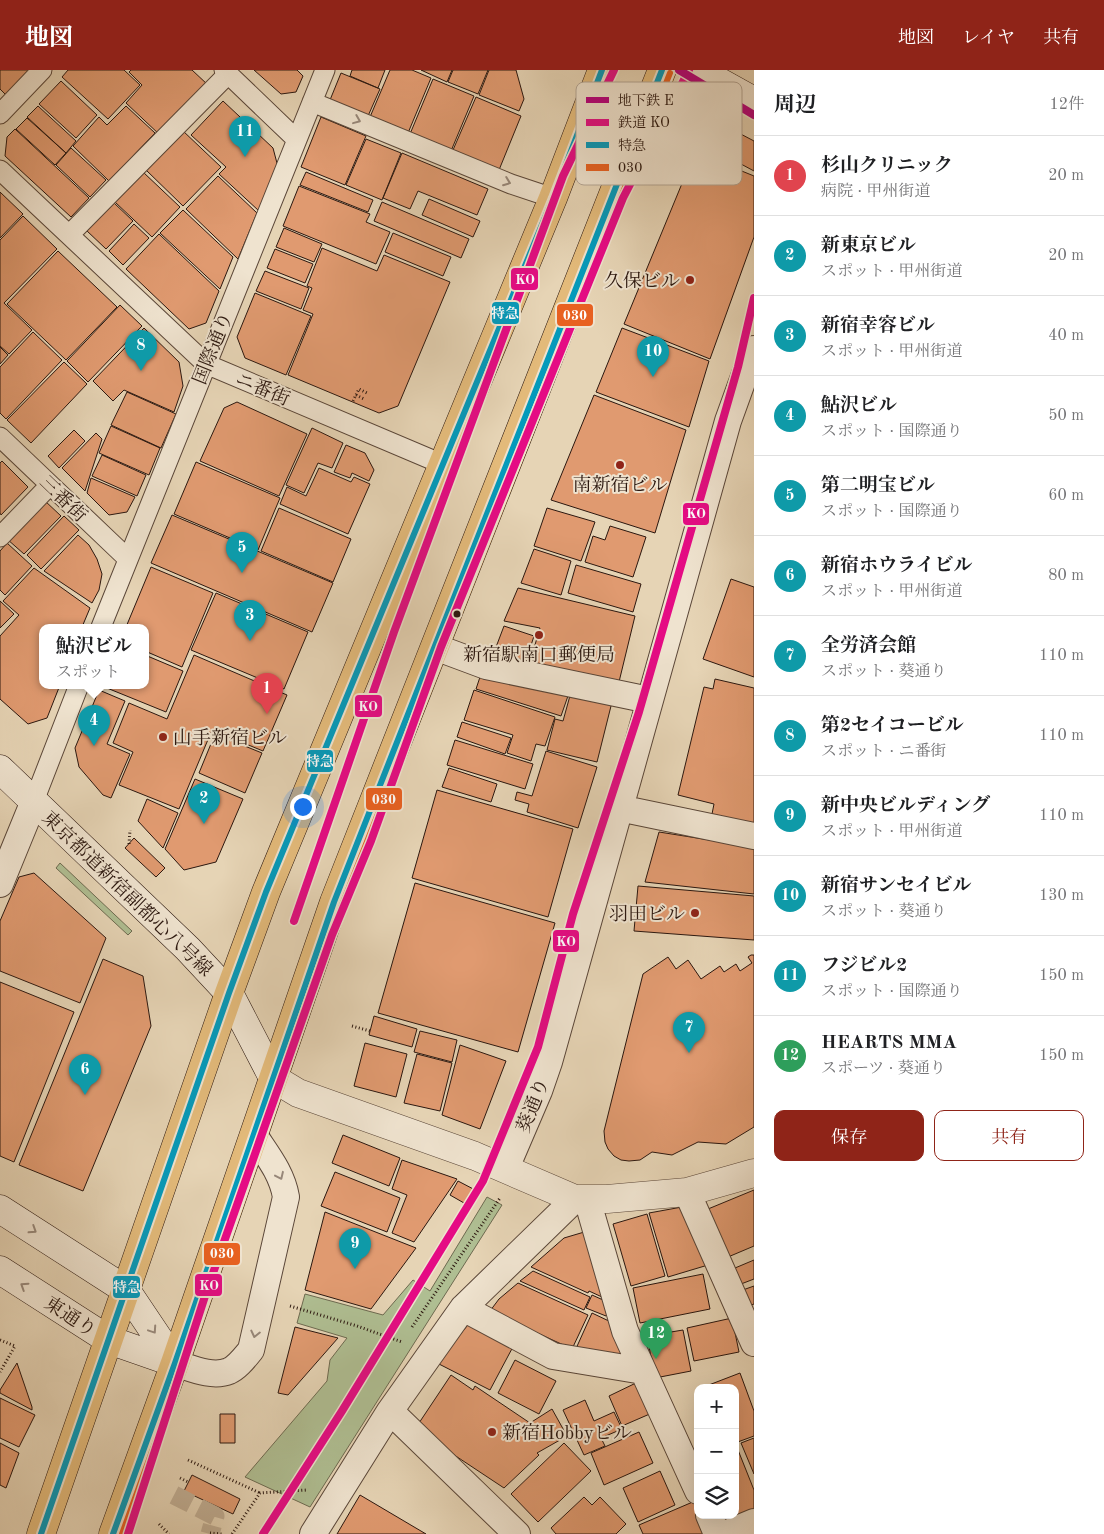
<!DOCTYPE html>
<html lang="ja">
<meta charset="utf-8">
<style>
body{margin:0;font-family:"Old Standard TT","Noto Serif JP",serif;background:#f6f6f6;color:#202124}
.controls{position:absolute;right:15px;bottom:15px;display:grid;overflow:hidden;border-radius:10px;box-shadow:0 5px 20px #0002}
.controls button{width:45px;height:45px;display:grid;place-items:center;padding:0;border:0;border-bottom:1px solid #e0e0e0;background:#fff;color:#202124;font:25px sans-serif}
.you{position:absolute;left:302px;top:736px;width:18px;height:18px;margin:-12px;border:4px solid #fff;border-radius:50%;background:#1a73e8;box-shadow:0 0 0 8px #1a73e833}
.badge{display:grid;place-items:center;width:32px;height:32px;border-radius:50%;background:#8f2418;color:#fff;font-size:16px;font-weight:700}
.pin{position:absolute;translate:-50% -41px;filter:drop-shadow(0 1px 2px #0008)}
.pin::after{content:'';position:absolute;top:26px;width:18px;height:15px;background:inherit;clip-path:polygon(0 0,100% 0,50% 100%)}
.popup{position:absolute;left:39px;top:554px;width:110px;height:65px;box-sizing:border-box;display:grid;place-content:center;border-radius:10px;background:#fff;filter:drop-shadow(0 1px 4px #0005);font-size:16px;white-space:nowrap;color:#757577}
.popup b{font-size:19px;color:#202124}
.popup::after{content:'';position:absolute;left:50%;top:100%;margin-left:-10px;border:10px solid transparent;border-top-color:#fff}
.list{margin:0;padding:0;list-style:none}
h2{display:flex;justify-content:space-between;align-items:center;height:65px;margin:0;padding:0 20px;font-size:21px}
h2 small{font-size:16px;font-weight:400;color:#757577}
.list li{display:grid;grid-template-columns:32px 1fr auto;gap:15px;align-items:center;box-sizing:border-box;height:80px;padding:0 20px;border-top:1px solid #e0e0e0}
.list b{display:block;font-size:19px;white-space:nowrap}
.list p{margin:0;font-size:16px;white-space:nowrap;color:#757577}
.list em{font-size:16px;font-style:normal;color:#757577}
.actions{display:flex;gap:10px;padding:15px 20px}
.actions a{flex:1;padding:11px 0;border:1px solid #8f2418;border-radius:10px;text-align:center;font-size:18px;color:#8f2418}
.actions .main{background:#8f2418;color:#fff}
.icon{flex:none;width:28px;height:28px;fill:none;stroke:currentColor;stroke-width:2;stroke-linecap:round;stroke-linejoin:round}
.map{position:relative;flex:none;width:754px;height:1464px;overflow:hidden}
header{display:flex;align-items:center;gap:30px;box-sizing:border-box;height:70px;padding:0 25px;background:#8f2418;color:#fff}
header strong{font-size:24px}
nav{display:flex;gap:28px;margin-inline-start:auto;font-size:18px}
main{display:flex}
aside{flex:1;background:#fff}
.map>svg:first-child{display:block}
</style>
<header>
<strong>地図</strong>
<nav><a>地図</a><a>レイヤ</a><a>共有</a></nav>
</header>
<main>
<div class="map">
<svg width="754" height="1464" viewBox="0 0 754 1464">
<rect width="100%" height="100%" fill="#e6d4b5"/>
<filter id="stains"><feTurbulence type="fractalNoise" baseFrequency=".004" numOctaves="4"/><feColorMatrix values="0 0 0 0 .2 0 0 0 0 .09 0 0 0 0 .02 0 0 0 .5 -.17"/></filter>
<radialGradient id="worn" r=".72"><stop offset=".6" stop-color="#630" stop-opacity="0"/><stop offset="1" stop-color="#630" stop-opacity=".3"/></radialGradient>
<path fill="#afbe92" stroke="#6d6a50" d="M60,793L132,861L128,865L56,798Z
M487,1127L502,1135L310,1437L245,1407L327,1311L330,1290L347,1268L297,1253L305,1224L383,1245L413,1210L430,1221Z"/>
<path fill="#e09a70" stroke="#2b170f" d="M0,0H30L6,25L0,19Z
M68,0H124L140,15L108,49L62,7Z
M131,0H192L208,15L161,66L126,33L142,15L129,2Z
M254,0H297L303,6L296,22L281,24Z
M352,0H385L378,18L350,6Z
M390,0H412L431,8L408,63L370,47Z
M421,0H452L447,12Z
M453,0H488L478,24L448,12Z
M489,0H516L524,29L519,41L479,25Z
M341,3L380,19L368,46L330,30Z
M433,9L474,26L451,81L410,64Z
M61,11L97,45L76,68L39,34Z
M476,27L521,46L499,100L453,80Z
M223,31L273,78L278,97L259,141L219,104L226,97L191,65Z
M38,36L76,71L66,83L27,47Z
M126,36L155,63L109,111L73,76L99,47L107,55Z
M321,47L366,66L345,115L301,97Z
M27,48L66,83L55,95L16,59Z
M15,59L89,128L71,147L5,86L7,67Z
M182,60L221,97L183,136L145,99Z
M735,61L754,71V101L700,72Z
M366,69L401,83L382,130L346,115Z
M71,78L106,110L90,127L56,95Z
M695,82L754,106V167L710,289L624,254Z
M402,83L488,119L477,145L418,121L410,139L383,128Z
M143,102L180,137L152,167L115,132Z
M306,102L373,130L368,142L300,115Z
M218,106L257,143L238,189L186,139Z
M299,116L370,144L366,152L390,162L376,194L283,156Z
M0,122L23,144L0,168Z
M429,129L480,151L473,167L422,145Z
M113,132L133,151L106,179L86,160Z
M382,132L469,169L461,188L374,151Z
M183,140L233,187L220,219L160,163Z
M23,146L57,179L4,233L32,260L9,284L0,276V170Z
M134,154L149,168L123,195L109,181Z
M284,158L322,174L314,192L276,177Z
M393,163L451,187L443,206L385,182Z
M159,164L219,221L206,253L189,259L126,199Z
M322,178L377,201L384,185L450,212L398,336L379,343L288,305L313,244L303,240L312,218L307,216Z
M275,179L313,194L305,213L267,198Z
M58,181L117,237L66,290L7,234Z
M265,201L309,218L301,239L256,221Z
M255,223L311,246L286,305L245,288L237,267Z
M120,235L142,256L88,312L67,291Z
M144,258L179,292L183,316L174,342L124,320L113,331L93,311Z
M622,258L709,291L689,357L596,322Z
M33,262L62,290L6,349L0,343V297Z
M0,277L8,285L0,294Z
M64,292L87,314L31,373L7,350Z
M127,322L176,344L161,378L111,355Z
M594,325L686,360L655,463L551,430Z
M237,332L307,364L279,426L200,391L224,338Z
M111,356L160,378L149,405L99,383Z
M312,358L343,373L332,398L318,393L304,423L286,415Z
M74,360L85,371L59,398L48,386Z
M96,363L102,369L85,421L62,398Z
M346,375L365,383L374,400L369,411L352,403L350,408L334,402Z
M102,385L146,405L137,426L92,406Z
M2,391L28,417L1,445L0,443V393Z
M196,392L280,428L258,480L174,444Z
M319,398L351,412L354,407L370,414L348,464L280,434L287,417L306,426Z
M91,408L135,427L127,442L109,445L87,423Z
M44,430L61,446L24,484L7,469Z
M279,438L351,469L333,512L261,481Z
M547,438L595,452L581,491L534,476Z
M172,445L333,513L312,562L151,493Z
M64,446L79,460L41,499L27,485Z
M610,456L646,467L633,507L585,492L593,466L605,470Z
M78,465L89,475L97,489L102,504L99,520L92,533L44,501Z
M7,473L32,496L5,525L0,520V481Z
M534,479L571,491L561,525L521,513Z
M576,495L641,514L633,542L568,523Z
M151,497L213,523L182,597L145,581V557H126Z
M34,498L90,538L82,557H43V615H60L47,648L28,654L0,629V566L19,545L3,531Z
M731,509L754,517V607L703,589Z
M518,518L635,546L618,616L529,595L540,558L504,551Z
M216,523L308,562L284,619L191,580Z
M0,531L14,544L0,558Z
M504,556L534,566L525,594L493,585Z
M145,585L183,601L166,642L102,616L145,615Z
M194,585L287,625L263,681L212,660L179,739L119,715L133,682L113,673L129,633L167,649Z
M481,604L569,623L561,646L476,619Z
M715,609L754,618V754L712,744L714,734L678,725L704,617L713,619Z
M99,620L125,631L107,674L130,684L111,728L103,725L79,697L75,678Z
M474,620L555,647L545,676L536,674L531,691L507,683L513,665L464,650Z
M571,622L612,632L597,692L547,680L555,649L563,651Z
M462,652L511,668L505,684L457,667Z
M215,664L262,683L245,723L199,703Z
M455,670L533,694L525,719L447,695Z
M546,681L597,697L578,758L527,742L529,734L515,730L517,722L532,726Z
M449,698L497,714L491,732L442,717Z
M195,709L243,729L216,792L184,800L165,779Z
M437,720L573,759L548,847L412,808Z
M147,729L178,743L163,778L138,751Z
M659,762L754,777V824L645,812Z
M134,768L165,798L156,807L125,778Z
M34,803L106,868L80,933L0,901V851L19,807Z
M415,813L555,853L518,982L378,943Z
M638,816L754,826V870L634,861Z
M751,885H754V1057L726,1074L698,1072L672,1085L652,1082L640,1090L629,1091L621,1090L614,1086L608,1079L605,1072L604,1061L643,904L668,887L676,899L688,890L701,909L720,896L724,902L736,894L740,901L752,893L748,887Z
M103,889L143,906L151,956L83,1121L19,1095Z
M0,912L74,942L14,1092L0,1086Z
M374,946L417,959L412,977L369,965Z
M420,961L457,970L452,992L414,982Z
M365,973L407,984L396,1027L354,1016Z
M460,975L506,991L480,1059L442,1045Z
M417,984L452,993L440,1041L404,1033Z
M343,1065L400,1088L389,1116L332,1093Z
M402,1090L457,1109L414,1172L392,1163L407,1125L392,1119Z
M335,1102L400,1128L387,1162L321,1136Z
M458,1111L479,1122L471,1137L450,1125Z
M754,1120V1176L728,1187L708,1139Z
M682,1137L708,1195L668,1207L649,1143Z
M325,1142L416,1178L371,1239L305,1220Z
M647,1144L665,1206L631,1216L613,1154Z
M591,1160L602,1227L589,1221L588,1223L531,1197L564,1168Z
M754,1190V1209L741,1214L735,1198Z
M533,1201L590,1227L584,1240L520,1211Z
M703,1204L710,1239L640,1253L633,1218Z
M518,1213L588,1245L572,1279L490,1241L499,1229Z
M754,1216V1234L746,1237L740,1221Z
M592,1225L612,1234L606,1246L586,1238Z
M592,1243L611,1252L625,1290L574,1283Z
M732,1248L739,1282L694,1291L687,1258Z
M471,1251L515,1273L490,1320L437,1293Z
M295,1257L338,1268L288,1325L278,1323Z
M683,1260L691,1301L655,1308L647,1266Z
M515,1290L556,1311L539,1344L498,1323Z
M17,1293L32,1337V1340L0,1323V1320Z
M740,1303L754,1341V1366L735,1373V1318H701Z
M451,1305L473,1320L475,1316L530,1353L552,1339L567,1366L537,1383L539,1385L504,1418L415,1359Z
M638,1312L652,1343L622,1356L609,1326Z
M0,1328L35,1345L19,1377L0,1368Z
M585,1330L594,1351L614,1342L622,1359L601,1368L605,1376L584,1385L563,1340Z
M220,1344H235V1373H220Z
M639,1362L653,1393L604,1415L591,1383Z
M754,1368V1404L741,1373Z
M0,1373L19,1383L6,1418L0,1415Z
M564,1373L591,1401L538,1452L511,1424Z
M738,1380L754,1420V1442L726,1453L723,1445H735V1381Z
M660,1401L675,1435L638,1452L623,1418Z
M192,1405L240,1429L233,1444L184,1421Z
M360,1425L426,1464H337Z
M584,1427L592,1435L600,1427L626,1454L616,1464H556L551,1458Z
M695,1431L698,1438V1445L709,1464H643L639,1455Z"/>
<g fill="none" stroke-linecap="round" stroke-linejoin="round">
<path stroke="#c1ae94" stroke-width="19" stroke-dasharray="19 9" stroke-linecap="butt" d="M174,1425L215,1446L210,1464"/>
<g stroke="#5a4638" stroke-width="21">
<path id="pedestrian" d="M224,0L296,69
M312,32L511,114L553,128
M0,44L42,0
M0,100L206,294L442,394
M69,165L228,4
M0,367L127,488
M0,467L50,415
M101,557L325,0
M34,731L79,615"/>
</g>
<g stroke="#5a4638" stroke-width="28">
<path id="minor" d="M435,577L486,596L649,630
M619,738L754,766
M0,814L34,731
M506,1098L539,1021L549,992L728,351L754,279
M687,1122L754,1273
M587,1129L625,1261L698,1421
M463,1238L553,1286L643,1301
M175,1293C191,1298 212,1308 229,1301C238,1297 245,1287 251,1280L286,1127C282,1103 267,1085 254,1065
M390,1341L517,1464
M709,1445L717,1464
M313,1464L390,1341L463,1238L575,1129
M725,1464L754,1452"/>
</g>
<g stroke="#5a4638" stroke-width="29">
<path id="tertiary" d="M273,1008L298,1023L475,1086L575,1129H607L687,1122L754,1103"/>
</g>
<g stroke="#2b170f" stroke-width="29">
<path id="secondary" d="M698,0L754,31
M0,699L188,879L229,923L273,1008
M0,1139L126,1220L175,1293
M0,1200L109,1270L175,1293"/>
</g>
<g stroke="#2b170f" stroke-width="29">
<path id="trunk" d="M41,1464L229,923L266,822L553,128L602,0
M113,1464L175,1293L334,832L662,0"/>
</g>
<path stroke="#2b170f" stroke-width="3" stroke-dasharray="1 2.5" stroke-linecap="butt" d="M669,89L689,97
M356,325L364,329
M353,331L359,319L367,323
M129,774L130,760
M352,956L370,961
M290,1236L357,1256L402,1272
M412,1257L500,1128
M0,1270L15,1276L0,1302
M188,1390L260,1423
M180,1408L188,1412
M159,1454L169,1464
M210,1463L222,1464
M232,1464L260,1423L307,1420"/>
<use href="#pedestrian" stroke="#efe3cf" stroke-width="19"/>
<use href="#minor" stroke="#efe3cf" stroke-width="26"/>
<use href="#tertiary" stroke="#efe3cf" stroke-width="28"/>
<use href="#secondary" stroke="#efe3cf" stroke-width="28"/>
<use href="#trunk" stroke="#e3ba7a" stroke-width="28"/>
<g stroke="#efe3cf" stroke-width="10">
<path id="bus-1" d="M41,1464L229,923L266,822L553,128L602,0
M113,1464L175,1293L334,832L662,0"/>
</g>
<g stroke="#efe3cf" stroke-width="10">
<path id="bus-2" d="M122,1464L183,1296L342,835L670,3"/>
</g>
<use href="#bus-1" stroke="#049abb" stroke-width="6"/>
<use href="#bus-2" stroke="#e86121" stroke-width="6"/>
<g stroke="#efe3cf" stroke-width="11">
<path id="rail-1" d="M294,851L394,562L563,106L614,0
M128,1464L206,1223L332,865L371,771L441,577L623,128L689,0
M263,1464L342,1341L483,1111L538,977L573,844L639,642L738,297L754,228"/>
</g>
<use href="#rail-1" stroke="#e50b84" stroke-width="8"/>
<g stroke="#efe3cf" stroke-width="11">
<path id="metro-1" d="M679,0L754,45"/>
</g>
<use href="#metro-1" stroke="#b6007a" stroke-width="8"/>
</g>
<defs><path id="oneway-chevron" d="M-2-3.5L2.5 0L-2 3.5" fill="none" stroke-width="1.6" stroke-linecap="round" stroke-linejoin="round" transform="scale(1.25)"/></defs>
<g stroke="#978779">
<use href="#oneway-chevron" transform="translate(357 50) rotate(22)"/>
<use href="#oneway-chevron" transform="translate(507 112) rotate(21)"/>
<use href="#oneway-chevron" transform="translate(280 1106) rotate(65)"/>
<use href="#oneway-chevron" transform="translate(33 1160) rotate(33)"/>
<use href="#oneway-chevron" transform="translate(24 1216) rotate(-147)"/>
<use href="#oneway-chevron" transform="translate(153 1260) rotate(56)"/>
<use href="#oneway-chevron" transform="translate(255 1264) rotate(103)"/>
</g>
<g fill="#8f2418" stroke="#efe3cf" stroke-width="2">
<circle cx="690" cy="210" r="5"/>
<circle cx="620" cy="395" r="5"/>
<circle cx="539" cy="565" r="5"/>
<circle cx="163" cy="667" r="5"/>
<circle cx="695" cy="843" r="5"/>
<circle cx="492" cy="1362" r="5"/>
</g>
<circle fill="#2b170f" stroke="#efe3cf" stroke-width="2" cx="457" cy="544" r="4.5"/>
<g text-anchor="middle" stroke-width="4" stroke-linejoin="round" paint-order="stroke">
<g font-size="19" fill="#2b170f" stroke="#efe3cf" text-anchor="end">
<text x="680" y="217">久保ビル</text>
<text x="620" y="421" text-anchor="middle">南新宿ビル</text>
<text x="539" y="591" text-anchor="middle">新宿駅南口郵便局</text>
<text x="173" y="674" text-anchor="start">山手新宿ビル</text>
<text x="685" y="850">羽田ビル</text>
<text x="502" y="1369" text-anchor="start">新宿Hobbyビル</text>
</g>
<g font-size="19" fill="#2b170f" stroke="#efe3cf">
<text transform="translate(212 278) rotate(-68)" y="7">国際通り</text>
<text transform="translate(263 318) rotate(23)" y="7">ニ番街</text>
<text transform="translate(64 428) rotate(44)" y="7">三番街</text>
<text transform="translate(128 823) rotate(44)" y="7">東京都道新宿副都心八号線</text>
<text transform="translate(532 1035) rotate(-68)" y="7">葵通り</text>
<text transform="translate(71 1246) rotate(33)" y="7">東通り</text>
</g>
</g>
<rect x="576" y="12" width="166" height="103" rx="8" fill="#efe3cf" stroke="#b4a695" stroke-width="1"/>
<rect x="586" y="27" width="23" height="6" fill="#b6007a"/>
<rect x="586" y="49" width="23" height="7" fill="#e50b84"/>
<rect x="586" y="72" width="23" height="6" fill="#049abb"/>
<rect x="586" y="94" width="23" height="7" fill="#e86121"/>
<g font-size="14" fill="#2b170f">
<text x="618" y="35">地下鉄 E</text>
<text x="618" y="57">鉄道 KO</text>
<text x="618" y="80">特急</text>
<text x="618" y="102">030</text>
</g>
<g stroke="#efe3cf" stroke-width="2">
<rect x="510" y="197" width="29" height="24" rx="5" fill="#e50b84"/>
<rect x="491" y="231" width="29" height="24" rx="5" fill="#049abb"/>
<rect x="556" y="233" width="38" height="24" rx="5" fill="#e86121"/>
<rect x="682" y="432" width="28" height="24" rx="5" fill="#e50b84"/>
<rect x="354" y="624" width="29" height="24" rx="5" fill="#e50b84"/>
<rect x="306" y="679" width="28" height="24" rx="5" fill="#049abb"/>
<rect x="365" y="717" width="38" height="24" rx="5" fill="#e86121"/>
<rect x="552" y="859" width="28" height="24" rx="5" fill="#e50b84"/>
<rect x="203" y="1172" width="38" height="24" rx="5" fill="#e86121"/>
<rect x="194" y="1203" width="29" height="24" rx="5" fill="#e50b84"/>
<rect x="112" y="1205" width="29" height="24" rx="5" fill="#049abb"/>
</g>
<g font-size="14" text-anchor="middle" font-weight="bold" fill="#fff">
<text x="525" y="214">KO</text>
<text x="505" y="248">特急</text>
<text x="575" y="250">030</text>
<text x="696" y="448">KO</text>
<text x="368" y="641">KO</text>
<text x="320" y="696">特急</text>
<text x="384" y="734">030</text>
<text x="566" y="876">KO</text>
<text x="222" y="1188">030</text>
<text x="209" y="1220">KO</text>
<text x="127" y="1222">特急</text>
</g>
<rect width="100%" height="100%" filter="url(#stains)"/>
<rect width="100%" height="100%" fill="url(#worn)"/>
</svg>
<div class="controls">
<button>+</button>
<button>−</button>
<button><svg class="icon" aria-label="layers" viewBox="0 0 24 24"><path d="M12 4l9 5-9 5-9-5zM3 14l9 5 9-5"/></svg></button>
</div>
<div class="you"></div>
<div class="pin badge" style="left:267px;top:644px;background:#e0444e">1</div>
<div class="pin badge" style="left:204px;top:754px;background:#0f9aa8">2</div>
<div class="pin badge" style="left:250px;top:571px;background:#0f9aa8">3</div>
<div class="pin badge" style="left:94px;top:676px;background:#0f9aa8">4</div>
<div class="popup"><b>鮎沢ビル</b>スポット</div>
<div class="pin badge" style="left:242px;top:503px;background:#0f9aa8">5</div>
<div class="pin badge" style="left:85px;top:1025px;background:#0f9aa8">6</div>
<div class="pin badge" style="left:689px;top:983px;background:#0f9aa8">7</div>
<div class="pin badge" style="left:141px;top:301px;background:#0f9aa8">8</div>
<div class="pin badge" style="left:355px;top:1199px;background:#0f9aa8">9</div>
<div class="pin badge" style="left:653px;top:307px;background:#0f9aa8">10</div>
<div class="pin badge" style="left:245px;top:87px;background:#0f9aa8">11</div>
<div class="pin badge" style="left:656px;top:1289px;background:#2e9e5b">12</div>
</div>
<aside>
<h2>周辺<small>12件</small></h2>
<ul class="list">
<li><span class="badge" style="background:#e0444e">1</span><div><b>杉山クリニック</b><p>病院 · 甲州街道</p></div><em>20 m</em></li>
<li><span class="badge" style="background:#0f9aa8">2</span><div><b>新東京ビル</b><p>スポット · 甲州街道</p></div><em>20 m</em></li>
<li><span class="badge" style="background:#0f9aa8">3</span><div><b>新宿幸容ビル</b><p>スポット · 甲州街道</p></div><em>40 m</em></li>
<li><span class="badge" style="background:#0f9aa8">4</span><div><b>鮎沢ビル</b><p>スポット · 国際通り</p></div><em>50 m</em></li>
<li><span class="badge" style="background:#0f9aa8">5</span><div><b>第二明宝ビル</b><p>スポット · 国際通り</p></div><em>60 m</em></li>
<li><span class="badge" style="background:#0f9aa8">6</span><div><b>新宿ホウライビル</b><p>スポット · 甲州街道</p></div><em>80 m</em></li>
<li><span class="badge" style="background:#0f9aa8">7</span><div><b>全労済会館</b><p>スポット · 葵通り</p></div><em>110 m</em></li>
<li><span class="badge" style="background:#0f9aa8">8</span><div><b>第2セイコービル</b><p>スポット · ニ番街</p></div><em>110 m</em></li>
<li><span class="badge" style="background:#0f9aa8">9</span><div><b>新中央ビルディング</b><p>スポット · 甲州街道</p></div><em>110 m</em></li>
<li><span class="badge" style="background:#0f9aa8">10</span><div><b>新宿サンセイビル</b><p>スポット · 葵通り</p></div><em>130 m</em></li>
<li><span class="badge" style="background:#0f9aa8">11</span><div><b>フジビル2</b><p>スポット · 国際通り</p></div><em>150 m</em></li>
<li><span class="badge" style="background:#2e9e5b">12</span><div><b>HEARTS MMA</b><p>スポーツ · 葵通り</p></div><em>150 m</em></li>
</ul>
<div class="actions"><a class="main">保存</a><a>共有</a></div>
</aside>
</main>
